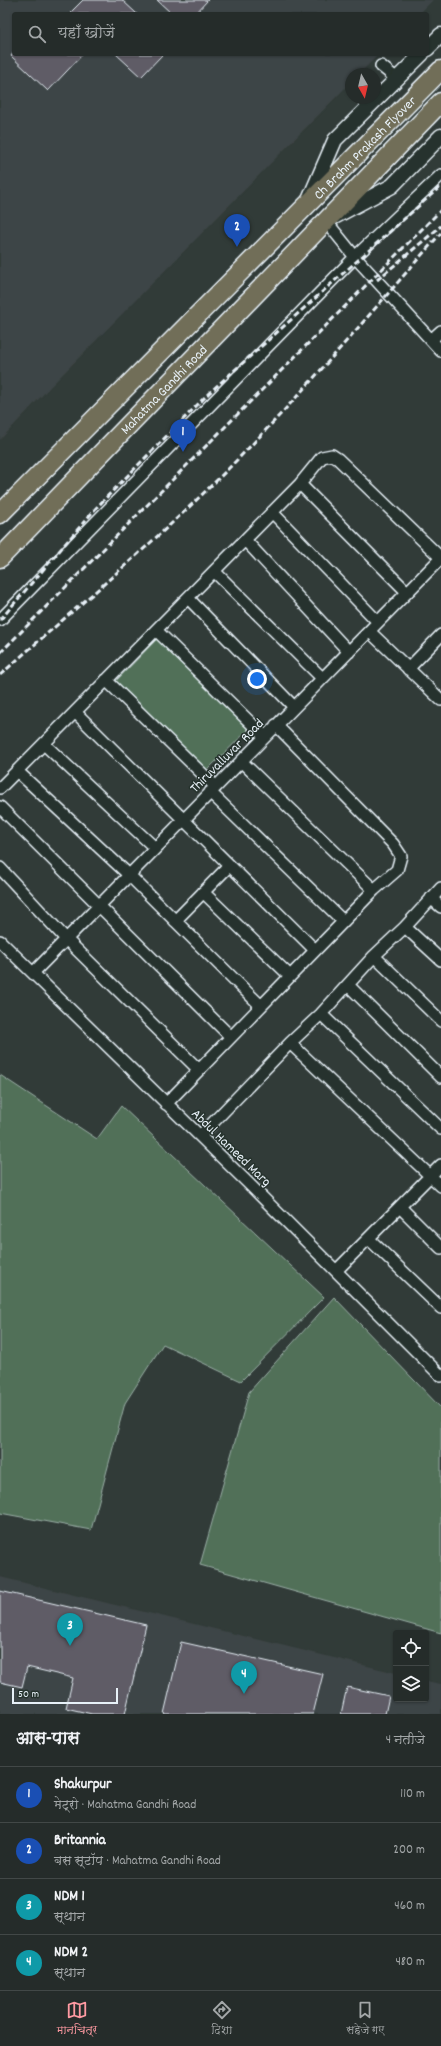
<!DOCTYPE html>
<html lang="hi">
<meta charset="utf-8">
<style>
body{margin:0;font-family:Dekko,"Playpen Sans Deva",sans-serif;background:#313836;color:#f1f3f6}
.controls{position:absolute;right:12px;bottom:12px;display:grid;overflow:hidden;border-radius:4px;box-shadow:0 1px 3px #0004}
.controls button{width:36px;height:36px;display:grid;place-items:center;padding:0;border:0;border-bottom:1px solid #424847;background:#252c2a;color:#f1f3f6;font:20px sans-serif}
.compass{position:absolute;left:345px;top:68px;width:36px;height:36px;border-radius:50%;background:#252c2a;box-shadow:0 1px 3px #0004;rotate:172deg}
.scale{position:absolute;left:12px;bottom:10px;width:106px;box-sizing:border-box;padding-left:4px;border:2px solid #e8f1f8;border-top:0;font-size:11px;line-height:14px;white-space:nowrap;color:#e8f1f8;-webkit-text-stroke:3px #26332d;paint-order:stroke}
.you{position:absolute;left:257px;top:679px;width:14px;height:14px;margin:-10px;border:3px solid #fff;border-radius:50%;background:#1a73e8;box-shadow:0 0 0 6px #1a73e833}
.badge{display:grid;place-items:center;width:26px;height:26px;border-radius:50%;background:#ff9aa2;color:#fff;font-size:13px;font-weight:700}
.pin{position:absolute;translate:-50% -33px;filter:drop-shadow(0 1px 2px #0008)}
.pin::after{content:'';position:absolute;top:21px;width:14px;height:12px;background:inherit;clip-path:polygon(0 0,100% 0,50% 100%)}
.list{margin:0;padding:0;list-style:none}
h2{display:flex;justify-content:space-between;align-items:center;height:52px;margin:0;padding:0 16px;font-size:17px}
h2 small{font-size:13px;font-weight:400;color:#a3a7a8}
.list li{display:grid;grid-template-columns:26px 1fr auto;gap:12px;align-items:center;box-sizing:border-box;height:56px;padding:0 16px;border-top:1px solid #424847}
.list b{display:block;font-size:15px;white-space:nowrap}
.list p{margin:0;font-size:13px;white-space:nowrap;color:#a3a7a8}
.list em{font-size:13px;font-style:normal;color:#a3a7a8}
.icon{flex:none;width:22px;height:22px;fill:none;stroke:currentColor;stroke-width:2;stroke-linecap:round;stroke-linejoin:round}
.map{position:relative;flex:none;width:441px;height:1714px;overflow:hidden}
.search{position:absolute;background:#252c2a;box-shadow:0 1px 3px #0004;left:12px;right:12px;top:12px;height:44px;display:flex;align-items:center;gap:10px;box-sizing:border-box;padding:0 14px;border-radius:4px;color:#a3a7a8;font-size:15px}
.sheet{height:276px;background:#252c2a}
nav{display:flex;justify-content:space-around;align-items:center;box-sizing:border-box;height:56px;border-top:1px solid #424847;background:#252c2a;font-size:11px;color:#a3a7a8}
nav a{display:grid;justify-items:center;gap:2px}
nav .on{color:#ff9aa2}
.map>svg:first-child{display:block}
</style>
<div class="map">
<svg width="441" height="1714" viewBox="0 0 441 1714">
<rect width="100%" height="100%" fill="#313b38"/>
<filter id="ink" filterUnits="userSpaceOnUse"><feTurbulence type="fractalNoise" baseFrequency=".025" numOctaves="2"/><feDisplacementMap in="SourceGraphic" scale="8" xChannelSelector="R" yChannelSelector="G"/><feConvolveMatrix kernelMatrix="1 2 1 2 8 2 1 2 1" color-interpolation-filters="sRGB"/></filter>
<g filter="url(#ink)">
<path fill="#3e4546" d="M0,0H433L419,14H14V54H379L359,74H351V82L51,386L0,440Z
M0,1577L396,1673V1699H426V1681L441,1684V1714H0Z"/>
<path fill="#517059" stroke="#9cb0a8" d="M158,638L250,728L207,770L116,681Z
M0,1075L97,1139L121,1106L324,1297L241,1381L163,1344L125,1403L91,1530L0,1513Z
M334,1297L441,1408V1633L200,1565L249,1392Z"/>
<path fill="#5e5b66" stroke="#e8f1f8" d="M83,0H122L137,14H73L71,12Z
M157,0H208L195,14H172Z
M14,52V54H83L48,91L11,56Z
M116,54H163L141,77Z
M0,1591L146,1625L125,1714H92L66,1708L73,1678L27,1667L22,1687L0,1682Z
M181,1642L323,1674L313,1714H164Z
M347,1687L389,1696L385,1714H341Z"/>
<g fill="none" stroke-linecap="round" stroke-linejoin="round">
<g stroke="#e8f1f8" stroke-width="14">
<path id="minor" d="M381,66L397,79
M326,221L355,257L441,351
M431,340L441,331
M300,484L407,592
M272,512L378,622
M245,540L349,652
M214,571L322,678
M188,598L294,707
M0,620L355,257L441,175
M156,630L265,737
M369,631L441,700
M408,669L441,635
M106,680L216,787
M75,712L315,950
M44,744L155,848
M241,761L374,890
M17,771L129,875L261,1006
M0,788L300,484L322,457L332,455L338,459L441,558
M210,792L343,921
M0,807L231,1037
M0,868L66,939L199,1070
M203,892L290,976
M431,898L441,907
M175,921L229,866
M405,927L441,960
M0,941L248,1183L441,1376
M374,956L441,1021
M33,973L441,558
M348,985L441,1077
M321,1014L441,1129
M290,1043L441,1186
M166,1104L374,890L397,870L401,856L393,844L276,725
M200,1136L290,1043L321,1014L374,956L405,927L441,888
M400,1207L441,1248
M369,1239L441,1308
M336,1271L441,1165"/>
</g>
<g stroke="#e8f1f8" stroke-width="17">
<path id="tertiary" d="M427,49L441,35
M309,200L335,140L422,54
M334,217L392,186L441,136"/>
</g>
<g stroke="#e8f1f8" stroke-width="21">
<g id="primary">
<path id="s1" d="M0,514L441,70"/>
<path id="s2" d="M0,558L441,102"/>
</g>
</g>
<use href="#minor" stroke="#26332d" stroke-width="11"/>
<use href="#tertiary" stroke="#26332d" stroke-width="14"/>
<use href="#primary" stroke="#716e59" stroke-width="18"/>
<path stroke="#e8f1f8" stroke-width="3" stroke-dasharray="6 3" stroke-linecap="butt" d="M377,280L441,226
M0,620L96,508L209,393L441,186
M0,653L441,210
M0,675C72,611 147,549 215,482C295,403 367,317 441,233"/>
</g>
</g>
<g text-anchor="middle" stroke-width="3" stroke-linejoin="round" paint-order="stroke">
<g font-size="14" fill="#e8f1f8" stroke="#26332d">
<text dy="5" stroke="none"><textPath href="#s1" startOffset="517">Ch Brahm Prakash Flyover</textPath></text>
<text dy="5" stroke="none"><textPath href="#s2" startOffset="235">Mahatma Gandhi Road</textPath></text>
<text transform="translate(226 755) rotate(-45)" y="5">Thiruvalluvar Road</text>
<text transform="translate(232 1147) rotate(44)" y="5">Abdul Hameed Marg</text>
</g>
</g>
</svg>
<div class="controls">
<button><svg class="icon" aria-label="locate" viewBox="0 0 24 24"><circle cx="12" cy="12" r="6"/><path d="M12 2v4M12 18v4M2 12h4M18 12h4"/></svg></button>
<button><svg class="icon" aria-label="layers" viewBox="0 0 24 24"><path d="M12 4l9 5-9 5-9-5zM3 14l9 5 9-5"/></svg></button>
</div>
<svg class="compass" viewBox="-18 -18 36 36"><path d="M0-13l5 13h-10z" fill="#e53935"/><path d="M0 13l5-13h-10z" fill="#a3a7a8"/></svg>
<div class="scale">50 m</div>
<div class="you"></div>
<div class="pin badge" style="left:183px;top:452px;background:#1a4fb4">1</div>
<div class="pin badge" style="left:237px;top:247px;background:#1a4fb4">2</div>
<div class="pin badge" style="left:70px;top:1646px;background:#0f9aa8">3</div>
<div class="pin badge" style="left:244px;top:1694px;background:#0f9aa8">4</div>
<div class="search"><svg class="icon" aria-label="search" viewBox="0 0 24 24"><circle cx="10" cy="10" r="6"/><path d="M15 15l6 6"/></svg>यहाँ खोजें</div>
</div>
<section class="sheet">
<h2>आस-पास<small>4 नतीजे</small></h2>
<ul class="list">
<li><span class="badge" style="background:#1a4fb4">1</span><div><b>Shakurpur</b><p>मेट्रो · Mahatma Gandhi Road</p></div><em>110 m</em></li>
<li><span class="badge" style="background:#1a4fb4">2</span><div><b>Britannia</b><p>बस स्टॉप · Mahatma Gandhi Road</p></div><em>200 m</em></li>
<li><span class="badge" style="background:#0f9aa8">3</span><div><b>NDM 1</b><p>स्थान</p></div><em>460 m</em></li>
<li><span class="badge" style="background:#0f9aa8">4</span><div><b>NDM 2</b><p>स्थान</p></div><em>480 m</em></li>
</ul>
</section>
<nav>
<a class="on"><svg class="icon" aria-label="map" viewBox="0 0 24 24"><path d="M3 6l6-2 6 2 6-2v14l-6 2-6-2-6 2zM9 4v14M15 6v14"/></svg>मानचित्र</a>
<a><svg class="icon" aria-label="directions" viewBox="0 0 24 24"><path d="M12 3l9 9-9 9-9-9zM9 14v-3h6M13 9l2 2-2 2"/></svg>दिशा</a>
<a><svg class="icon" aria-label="saved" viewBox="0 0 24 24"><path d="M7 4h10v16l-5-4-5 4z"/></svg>सहेजे गए</a>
</nav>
